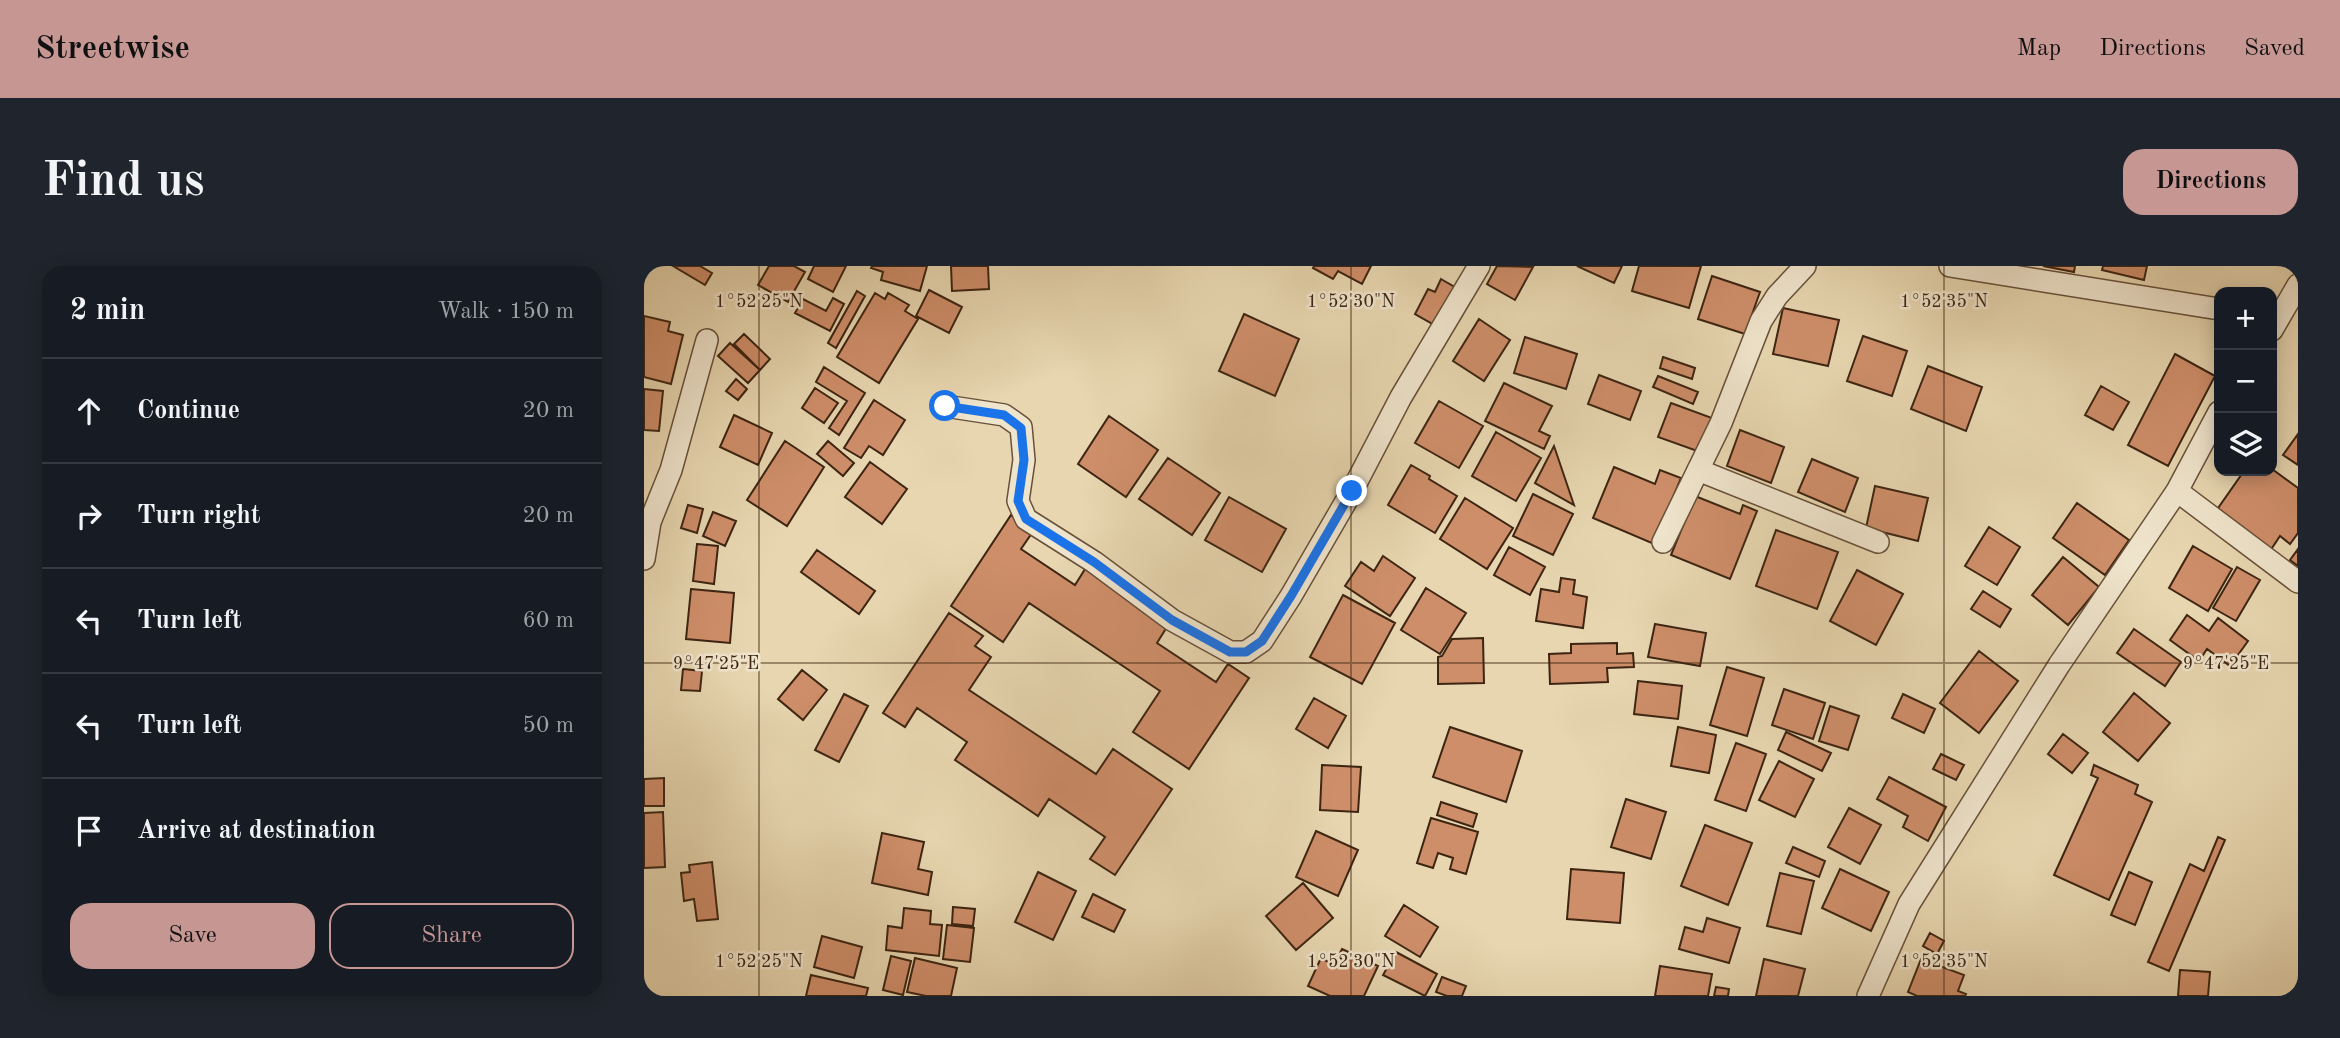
<!DOCTYPE html>
<meta charset="utf-8">
<style>
body{margin:0;font-family:"Old Standard TT",serif;background:#20242c;color:#f1f3f6}
.controls{position:absolute;right:21px;top:21px;display:grid;overflow:hidden;border-radius:14px;box-shadow:0 4px 18px #0003}
.controls button{width:63px;height:63px;display:grid;place-items:center;padding:0;border:0;border-bottom:2px solid #363941;background:#171b24;color:#f1f3f6;font:35px sans-serif}
.stop{position:absolute;width:21px;height:21px;margin:-16px;border:5px solid #1a73e8;border-radius:50%;background:#fff}
.stop.end{background:#1a73e8;border-color:#fff;box-shadow:0 2px 7px #0008}
.list{margin:0;padding:0;list-style:none}
h2{display:flex;justify-content:space-between;align-items:center;height:91px;margin:0;padding:0 28px;font-size:30px}
h2 small{font-size:23px;font-weight:400;color:#9ea1a6}
.list li{display:grid;grid-template-columns:46px 1fr auto;gap:21px;align-items:center;box-sizing:border-box;height:105px;padding:0 28px;border-top:2px solid #363941}
.list b{display:block;font-size:26px;white-space:nowrap}
.list em{font-size:23px;font-style:normal;color:#9ea1a6}
.actions{display:flex;gap:14px;padding:21px 28px}
.actions a{flex:1;padding:16px 0;border:2px solid #c59692;border-radius:21px;text-align:center;font-size:24px;color:#c59692}
.actions .main{background:#c59692;color:#111}
.icon{flex:none;width:38px;height:38px;fill:none;stroke:currentColor;stroke-width:2;stroke-linecap:round;stroke-linejoin:round}
.map{position:relative;flex:none;width:1654px;height:730px;overflow:hidden;border-radius:21px}
header{display:flex;align-items:center;gap:42px;box-sizing:border-box;height:98px;padding:0 35px;background:#c59692;color:#111}
header strong{font-size:33px}
nav{display:flex;gap:38px;margin-inline-start:auto;font-size:24px}
.intro{display:flex;align-items:center;justify-content:space-between;box-sizing:border-box;height:168px;padding:0 42px}
h1{margin:0;font-size:49px}
.button{padding:18px 32px;border-radius:21px;background:#c59692;color:#111;font-size:24px;font-weight:700}
main{display:flex;gap:42px;padding:0 42px}
aside{flex:1;background:#171b24;border-radius:21px;box-shadow:0 4px 18px #0003}
.map>svg:first-child{display:block}
</style>
<header>
<strong>Streetwise</strong>
<nav><a>Map</a><a>Directions</a><a>Saved</a></nav>
</header>
<div class="intro"><h1>Find us</h1><a class="button">Directions</a></div>
<main>
<aside>
<h2>2 min<small>Walk · 150 m</small></h2>
<ul class="list">
<li><svg class="icon" aria-label="ahead" viewBox="0 0 24 24"><path d="M12 20V5M6 11l6-6 6 6"/></svg><div><b>Continue</b></div><em>20 m</em></li>
<li><svg class="icon" aria-label="right" viewBox="0 0 24 24"><path d="M7 20v-9h11M14 6l5 5-5 5"/></svg><div><b>Turn right</b></div><em>20 m</em></li>
<li><svg class="icon" aria-label="left" viewBox="0 0 24 24"><path d="M17 20v-9H6M10 6l-5 5 5 5"/></svg><div><b>Turn left</b></div><em>60 m</em></li>
<li><svg class="icon" aria-label="left" viewBox="0 0 24 24"><path d="M17 20v-9H6M10 6l-5 5 5 5"/></svg><div><b>Turn left</b></div><em>50 m</em></li>
<li><svg class="icon" aria-label="arrive" viewBox="0 0 24 24"><path d="M6 21V4h12l-3 4 3 4H6"/></svg><div><b>Arrive at destination</b></div></li>
</ul>
<div class="actions"><a class="main">Save</a><a>Share</a></div>
</aside>
<div class="map">
<svg width="1654" height="730" viewBox="0 0 1654 730">
<rect width="100%" height="100%" fill="#e7d6b0"/>
<filter id="stains"><feTurbulence type="fractalNoise" baseFrequency=".00286" numOctaves="4"/><feColorMatrix values="0 0 0 0 .2 0 0 0 0 .09 0 0 0 0 .02 0 0 0 .5 -.17"/></filter>
<radialGradient id="worn" r=".72"><stop offset=".6" stop-color="#630" stop-opacity="0"/><stop offset="1" stop-color="#630" stop-opacity=".3"/></radialGradient>
<path fill="#ce8e6a" stroke="#3d2512" stroke-width="2" d="M29,0H56L68,7L61,19Z
M125,0H150L161,6L144,36L114,19Z
M170,0H202L189,26L164,13Z
M228,0H283L276,25L237,14L239,6L227,2Z
M307,0H344L345,23L308,25Z
M670,0H727L718,18L694,5L689,13L669,2Z
M853,0L889,1L871,34L843,18Z
M933,0H978L970,17Z
M995,0H1057L1045,42L988,25Z
M1399,0H1431L1430,6Z
M1459,0H1503L1500,14L1458,4Z
M1068,10L1116,26L1101,68L1054,53Z
M797,13L814,23L794,61L771,48L784,23L791,26Z
M285,24L318,41L305,67L272,50Z
M213,25L221,30L192,82L184,77Z
M231,27L241,33L244,27L265,39L261,45L274,53L235,117L193,91Z
M189,32L200,38L186,65L151,47L159,33L182,45Z
M1139,42L1195,54L1184,100L1129,88Z
M600,48L655,73L631,130L575,105Z
M0,50L26,56L24,65L39,69L27,118L0,111Z
M835,53L866,74L840,115L809,95Z
M100,68L126,93L116,104L90,78Z
M1219,70L1263,85L1248,130L1203,115Z
M881,71L933,88L922,123L870,107Z
M86,77L116,104L104,117L74,90Z
M1531,88L1571,110L1524,200L1484,179Z
M1019,91L1051,102L1048,113L1016,102Z
M1284,100L1338,121L1322,165L1267,143Z
M180,101L221,127L195,169L185,162L203,135L172,116Z
M955,109L997,125L986,154L944,138Z
M1014,110L1054,126L1049,138L1009,121Z
M92,113L103,123L94,134L82,125Z
M860,117L908,140L895,165L906,170L900,183L841,155Z
M1457,120L1485,136L1469,164L1441,149Z
M171,122L194,137L180,157L158,142Z
M0,123L19,125L15,165L0,164Z
M230,134L261,154L239,189L225,180L217,192L200,182Z
M795,135L839,160L815,202L771,177Z
M1027,137L1068,152L1056,186L1014,171Z
M90,149L128,167L114,199L76,181Z
M465,150L514,184L482,231L434,198Z
M1096,164L1140,181L1127,217L1083,200Z
M852,166L897,192L872,235L828,210Z
M1654,168V199L1639,189Z
M141,175L180,201L143,260L103,234Z
M184,175L210,197L199,210L173,188Z
M910,180L930,239L891,217Z
M524,192L576,227L548,269L495,233Z
M1168,193L1214,212L1201,246L1154,226Z
M226,196L263,223L238,258L201,231Z
M767,199L786,210L785,213L813,230L791,267L744,239Z
M970,201L1011,218L1016,204L1037,212L1010,278L949,252Z
M1628,203L1654,222V267L1646,278L1636,270L1626,285L1572,245L1600,205H1628Z
M1231,220L1284,232L1274,275L1222,262Z
M889,228L929,248L909,289L869,270Z
M1051,230L1096,248L1099,239L1113,245L1086,313L1027,289Z
M585,231L642,263L618,306L561,274Z
M821,232L869,262L843,303L796,273Z
M1433,237L1485,274L1461,309L1409,272Z
M44,239L59,243L53,267L37,262Z
M69,246L92,255L81,280L59,270Z
M367,249L390,264L377,283L431,319L443,300L526,356L513,377L572,416L584,398L605,412L545,503L489,466L516,425L385,337L359,376L307,340Z
M1345,261L1376,281L1353,319L1321,300Z
M1132,264L1194,286L1173,343L1112,320Z
M53,278L74,280L70,318L49,315Z
M1549,280L1588,303L1564,345L1525,322Z
M865,281L901,301L886,329L850,309Z
M1654,283V300L1646,294Z
M173,284L231,325L215,348L157,306Z
M739,290L771,312L746,350L701,320L717,296L730,305Z
M1419,291L1455,321L1424,359L1388,329Z
M1593,301L1616,314L1592,355L1569,342Z
M1213,304L1259,328L1232,379L1186,355Z
M917,312L931,314L929,328L943,331L939,362L892,355L897,323L915,326Z
M782,322L822,347L796,388L757,364Z
M47,323L90,327L86,377L42,373Z
M1339,325L1367,343L1356,361L1327,343Z
M699,329L751,357L718,418L666,391Z
M305,347L339,370L331,380L347,391L325,424L452,508L469,483L528,523L471,609L446,593L461,571L405,533L394,550L311,494L323,476L273,442L261,461L239,447Z
M1543,349L1565,365L1574,352L1604,375L1586,400L1563,383L1555,395L1526,374Z
M1011,358L1062,367L1056,400L1004,391Z
M1490,363L1537,396L1521,420L1473,387Z
M839,372L840,417L794,418V391L798,390L808,373Z
M973,377V388L989,387L990,401L963,402L964,416L906,418L905,388L927,387V378Z
M1335,385L1374,415L1335,467L1296,437Z
M1083,401L1120,412L1103,470L1066,459Z
M39,403L58,405L56,425L37,424Z
M158,404L183,424L159,454L134,433Z
M994,415L1038,420L1034,453L990,448Z
M1140,423L1181,437L1169,473L1128,459Z
M1490,427L1526,457L1494,495L1459,466Z
M200,428L224,440L195,496L171,484Z
M1259,428L1291,443L1280,467L1248,452Z
M670,432L702,450L684,482L652,463Z
M1186,440L1215,450L1204,484L1175,475Z
M806,461L878,485L862,536L789,511Z
M1034,461L1072,469L1065,507L1027,500Z
M1142,466L1187,487L1178,505L1134,484Z
M1419,468L1444,487L1428,507L1404,488Z
M1092,477L1122,488L1102,545L1071,534Z
M1297,488L1320,499L1312,514L1289,503Z
M1135,495L1170,513L1151,551L1115,534Z
M678,499L717,501L714,546L676,544Z
M1450,499L1494,519L1491,528L1508,536L1465,634L1410,609L1454,512L1447,509Z
M1245,511L1302,541L1284,575L1259,561L1264,550L1233,533Z
M20,512V540H0V513Z
M982,533L1022,546L1007,593L967,581Z
M797,536L833,548L829,561L793,549Z
M1205,542L1237,559L1216,598L1184,581Z
M19,546L21,601L0,602V547Z
M787,552L834,566L822,608L806,603L809,592L794,587L789,602L773,597Z
M1061,559L1108,577L1084,639L1037,620Z
M672,565L714,584L694,630L652,611Z
M238,567L280,576L274,603L288,606L284,629L228,617Z
M1574,571L1581,574L1525,705L1504,696L1546,598L1560,605Z
M1149,581L1181,595L1175,611L1142,597Z
M68,596L74,653L53,655L50,633L40,635L37,607L46,606L45,599Z
M927,603L980,607L976,657L923,653Z
M1196,603L1245,626L1227,665L1178,642Z
M394,606L432,625L409,674L371,656Z
M1485,606L1508,616L1491,659L1467,649Z
M1136,607L1170,615L1157,668L1123,660Z
M659,617L689,652L652,684L622,650Z
M449,628L481,644L470,666L438,651Z
M760,639L794,661L776,691L741,670Z
M309,641L331,643L329,660L308,658Z
M260,642L287,645L286,658L298,659L295,690L242,684L244,660L258,662Z
M1063,652L1096,662L1085,697L1035,683L1041,661L1059,666Z
M303,659L330,662L326,696L299,693Z
M1286,667L1300,675L1293,688L1279,680Z
M178,670L218,681L210,712L170,701Z
M698,683L734,700L720,730H686L664,720L677,692L690,699Z
M752,686L793,708L781,730L739,709Z
M247,690L267,695L259,729L239,724Z
M271,692L313,702L307,730H282L263,726Z
M1120,693L1161,703L1154,730H1112Z
M1277,693L1320,709L1314,725L1322,728L1321,730H1273L1264,726Z
M1016,700L1068,708L1064,730H1011Z
M1536,704L1566,706L1564,730H1534Z
M167,709L224,722L222,730H162Z
M798,711L822,720L818,730H803L792,726Z
M1072,721L1085,723L1084,730H1070Z"/>
<g fill="none" stroke-linecap="round" stroke-linejoin="round">
<g stroke="#68513a" stroke-width="24">
<path id="street" d="M1306,0L1575,43
M1628,64L1654,19
M301,140L360,149L377,161L380,194L374,235L382,253L450,296L528,354L586,386H602L618,375L647,330L708,225L757,131L835,0
M1054,204L1234,276
M1533,225L1654,316
M1019,276L1077,157L1117,55L1133,30L1161,0
M0,293L6,256L27,204L63,74
M1224,730L1265,638L1415,399L1533,225L1575,146"/>
</g>
<use href="#street" stroke="#efe4cc" stroke-width="21"/>
</g>
<g fill="none" stroke-linecap="round" stroke-linejoin="round">
<path stroke="#1a73e8" stroke-width="9" d="M301,140L360,149L377,162L380,194L374,235L382,253L450,296L528,354L586,386H602L618,375L647,330L708,225"/>
</g>
<path fill="none" stroke="#3d2512" stroke-width="2" stroke-opacity="0.45" d="M115,0V730M707,0V730M1300,0V730M0,397H1654"/>
<g font-size="18" text-anchor="middle" fill="#3d2512" stroke="#efe4cc" stroke-width="5" stroke-linejoin="round" paint-order="stroke">
<text x="115" y="41">1°52'25"N</text>
<text x="707" y="41">1°52'30"N</text>
<text x="1300" y="41">1°52'35"N</text>
<text x="1582" y="403">9°47'25"E</text>
<text x="72" y="403">9°47'25"E</text>
<text x="115" y="701">1°52'25"N</text>
<text x="707" y="701">1°52'30"N</text>
<text x="1300" y="701">1°52'35"N</text>
</g>
<rect width="100%" height="100%" filter="url(#stains)"/>
<rect width="100%" height="100%" fill="url(#worn)"/>
</svg>
<div class="controls">
<button>+</button>
<button>−</button>
<button><svg class="icon" aria-label="layers" viewBox="0 0 24 24"><path d="M12 4l9 5-9 5-9-5zM3 14l9 5 9-5"/></svg></button>
</div>
<div class="stop" style="left:301px;top:140px"></div>
<div class="stop end" style="left:708px;top:225px"></div>
</div>
</main>
